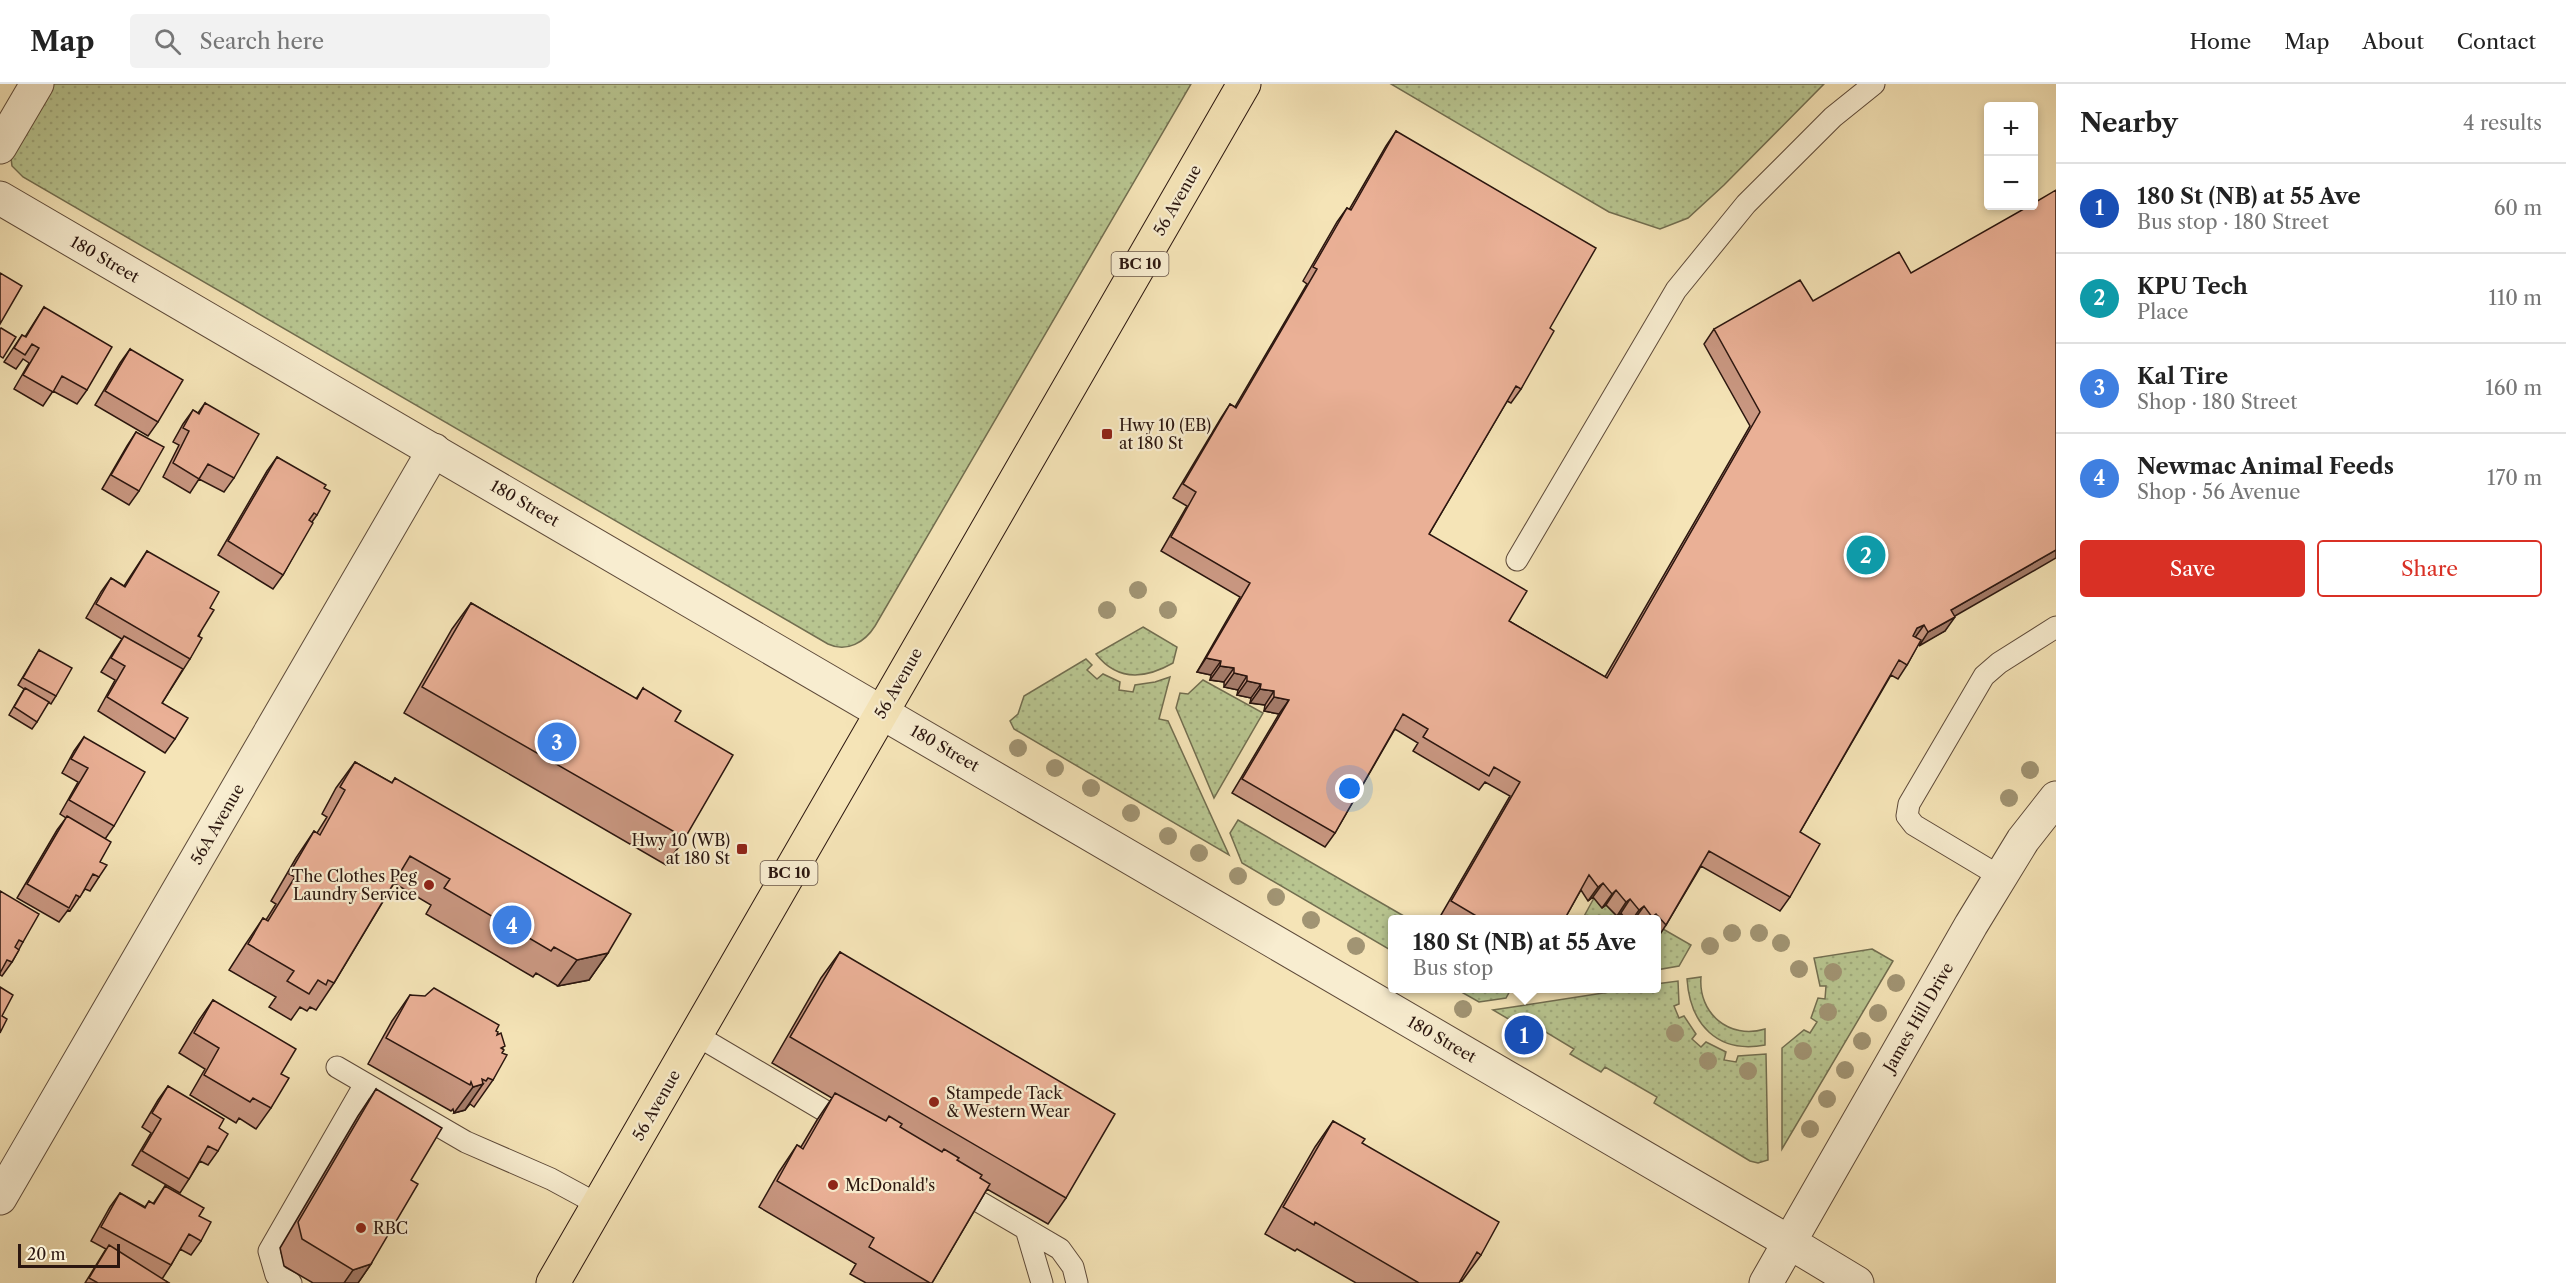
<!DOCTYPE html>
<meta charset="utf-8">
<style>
body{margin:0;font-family:"Libre Caslon Text",serif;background:#f2f2f2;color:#222}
.controls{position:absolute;right:18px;top:18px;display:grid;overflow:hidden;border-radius:6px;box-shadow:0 3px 9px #0003}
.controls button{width:54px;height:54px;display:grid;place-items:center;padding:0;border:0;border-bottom:2px solid #e0e0e0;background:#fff;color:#222;font:30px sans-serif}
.scale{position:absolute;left:18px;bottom:15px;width:102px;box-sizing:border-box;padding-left:6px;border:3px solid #2b160f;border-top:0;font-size:16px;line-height:21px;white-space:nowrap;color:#2b160f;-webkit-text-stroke:4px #f8edd0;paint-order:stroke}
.you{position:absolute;left:1350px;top:705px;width:21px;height:21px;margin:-15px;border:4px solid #fff;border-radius:50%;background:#1a73e8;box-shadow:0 0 0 9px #1a73e833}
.badge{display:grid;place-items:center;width:39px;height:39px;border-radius:50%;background:#d93025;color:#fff;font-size:20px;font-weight:700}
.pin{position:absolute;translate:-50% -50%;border:3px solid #fff;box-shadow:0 2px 6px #0006}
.popup{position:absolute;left:1388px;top:831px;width:273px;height:78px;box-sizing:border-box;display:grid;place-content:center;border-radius:6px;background:#fff;filter:drop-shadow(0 2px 4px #0005);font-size:20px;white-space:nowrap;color:#767676}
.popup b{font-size:22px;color:#222}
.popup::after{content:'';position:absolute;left:50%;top:100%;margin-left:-12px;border:12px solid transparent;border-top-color:#fff}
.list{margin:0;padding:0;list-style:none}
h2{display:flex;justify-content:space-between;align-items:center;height:78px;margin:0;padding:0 24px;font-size:26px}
h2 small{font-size:20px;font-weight:400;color:#767676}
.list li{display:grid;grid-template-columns:39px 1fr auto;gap:18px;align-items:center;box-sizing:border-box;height:90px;padding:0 24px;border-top:2px solid #e0e0e0}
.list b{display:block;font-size:22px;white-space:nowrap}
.list p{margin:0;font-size:20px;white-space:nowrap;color:#767676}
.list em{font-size:20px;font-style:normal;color:#767676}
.actions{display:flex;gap:12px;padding:18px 24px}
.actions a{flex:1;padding:14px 0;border:2px solid #d93025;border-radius:6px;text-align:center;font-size:21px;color:#d93025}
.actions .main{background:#d93025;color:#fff}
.icon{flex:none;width:33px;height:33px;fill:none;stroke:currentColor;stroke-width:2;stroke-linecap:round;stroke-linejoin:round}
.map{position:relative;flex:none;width:2056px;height:1199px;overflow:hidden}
header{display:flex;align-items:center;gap:36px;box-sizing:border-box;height:84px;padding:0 30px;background:#fff;border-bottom:2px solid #e0e0e0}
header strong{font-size:28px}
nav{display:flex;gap:33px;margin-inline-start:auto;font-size:21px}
.search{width:420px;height:54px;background:#f2f2f2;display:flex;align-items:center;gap:15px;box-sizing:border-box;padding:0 21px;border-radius:6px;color:#767676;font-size:22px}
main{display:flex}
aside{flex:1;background:#fff}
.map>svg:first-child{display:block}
</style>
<header>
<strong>Map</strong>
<div class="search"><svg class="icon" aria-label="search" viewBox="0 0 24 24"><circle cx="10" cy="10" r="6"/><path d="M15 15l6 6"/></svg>Search here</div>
<nav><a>Home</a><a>Map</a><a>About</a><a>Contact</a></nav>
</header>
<main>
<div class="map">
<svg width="2056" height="1199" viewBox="0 0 2056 1199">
<defs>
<pattern id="grass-dots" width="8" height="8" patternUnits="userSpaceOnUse" patternTransform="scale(1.5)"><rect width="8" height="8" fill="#b8c590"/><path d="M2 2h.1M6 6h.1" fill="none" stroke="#9ea87b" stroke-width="1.8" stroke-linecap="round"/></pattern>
</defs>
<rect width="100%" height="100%" fill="#f5e4b7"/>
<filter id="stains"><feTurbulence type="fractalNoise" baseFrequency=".00333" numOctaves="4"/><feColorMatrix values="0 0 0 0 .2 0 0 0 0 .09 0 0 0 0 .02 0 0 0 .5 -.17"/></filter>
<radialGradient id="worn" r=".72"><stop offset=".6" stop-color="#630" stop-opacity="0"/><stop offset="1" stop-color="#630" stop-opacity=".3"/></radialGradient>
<path fill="url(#grass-dots)" stroke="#726e50" stroke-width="1.5" d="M48,0H1191L875,542C865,558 847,569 828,560L23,93L12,82L11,74Z
M1391,0H1824L1724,101L1688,134L1660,145L1609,128Z
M1143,543L1177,563L1173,579C1145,595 1117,597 1096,570Z
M1086,575L1092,581L1087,586L1097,595L1103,590L1120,598L1119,606L1133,608L1135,601L1155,598L1170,593L1159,635L1168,637L1229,771L1014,645L1010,637L1018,630L1024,612Z
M1203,596L1263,629L1214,714L1176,624L1180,609L1188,610Z
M1238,736L1409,835L1392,836V867L1242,779L1230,749Z
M1594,814L1602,824L1606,821L1616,832L1621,829L1626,836H1582Z
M1663,845L1691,861L1679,882L1656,886V855Z
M1872,865L1893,877L1782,1065V964L1804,946L1810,949L1817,938L1811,934L1818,914L1825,915L1826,902H1820L1814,874Z
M1701,893C1698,929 1729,956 1765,945V961C1717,970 1690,940 1687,895Z
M1678,897L1679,920L1674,922L1679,934L1684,932L1696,950L1692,955L1701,963L1706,958L1726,968L1724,976L1736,978L1738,972L1766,970L1768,1076L1758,1079L1750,1077L1654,1019L1657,1013L1605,983L1601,988L1570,970L1574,965L1524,935H1519L1517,940L1493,926L1629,905L1656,904V900Z
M1456,905H1511L1506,914L1479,918Z"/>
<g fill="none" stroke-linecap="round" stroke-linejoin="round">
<g stroke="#5e4a39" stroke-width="23">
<path id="service" d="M1517,476L1676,206L1746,120L1833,33L1874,0
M2001,793L1914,741L1907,732L1909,720L1984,592L1999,579L2056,543
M696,951L847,1040
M337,983L466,1058L551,1095L599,1121
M954,1103L1060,1165L1073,1183L1077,1199
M1026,1145L1042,1199
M291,1199L276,1191L269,1167L365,1000"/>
</g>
<g stroke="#5e4a39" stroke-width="35">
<path id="minor" d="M0,63L37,0
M0,1114L434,366
M1789,1158L1857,1199
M1766,1199L1971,841L2023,756L2056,714"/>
</g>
<g stroke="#5e4a39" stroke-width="35">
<path id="tertiary" d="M0,114L1789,1158"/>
</g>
<g stroke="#2b160f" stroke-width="35">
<path id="trunk" d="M553,1199L1244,0"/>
</g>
<use href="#service" stroke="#f8edd0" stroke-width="21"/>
<use href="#minor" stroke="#f8edd0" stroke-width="33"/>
<use href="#tertiary" stroke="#f8edd0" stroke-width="33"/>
<use href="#trunk" stroke="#f5e4b7" stroke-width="33"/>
</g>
<g fill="#a19473">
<circle cx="1138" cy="506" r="9"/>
<circle cx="1107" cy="526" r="9"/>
<circle cx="1168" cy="526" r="9"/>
<circle cx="1018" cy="664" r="9"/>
<circle cx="1055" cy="684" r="9"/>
<circle cx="2030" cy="686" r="9"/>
<circle cx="1091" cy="704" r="9"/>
<circle cx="2009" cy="714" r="9"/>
<circle cx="1131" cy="729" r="9"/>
<circle cx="1168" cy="752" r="9"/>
<circle cx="1199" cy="769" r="9"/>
<circle cx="1238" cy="792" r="9"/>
<circle cx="1276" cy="813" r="9"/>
<circle cx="1311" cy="836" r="9"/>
<circle cx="1732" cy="849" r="9"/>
<circle cx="1759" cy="849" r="9"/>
<circle cx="1781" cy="859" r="9"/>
<circle cx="1356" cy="862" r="9"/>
<circle cx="1710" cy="862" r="9"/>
<circle cx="1799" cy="885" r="9"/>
<circle cx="1833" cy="888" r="9"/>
<circle cx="1896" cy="899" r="9"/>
<circle cx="1463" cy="925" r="9"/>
<circle cx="1828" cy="928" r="9"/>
<circle cx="1878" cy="929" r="9"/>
<circle cx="1675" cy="949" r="9"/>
<circle cx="1862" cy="957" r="9"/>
<circle cx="1803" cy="967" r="9"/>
<circle cx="1708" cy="977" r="9"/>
<circle cx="1845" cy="986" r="9"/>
<circle cx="1748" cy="987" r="9"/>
<circle cx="1827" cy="1015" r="9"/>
<circle cx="1810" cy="1045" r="9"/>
</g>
<path fill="#c99781" stroke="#2b160f" stroke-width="1.5" d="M1396,47L1550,244L1521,305L1511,319L1507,317L1429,450L1509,537L1605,593L1750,342L1704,260L1714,245L1954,532L1945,547L1918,561L1907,581L1898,595L1891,591L1800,748L1790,813L1780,827L1701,782L1666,841L1657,855L1656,836H1626L1621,829L1617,832L1606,821L1602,824L1593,813L1588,817L1581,806L1564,836H1449L1441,831L1510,712L1485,698L1479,706L1413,667L1418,659L1395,645L1335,749L1325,763L1232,709L1279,630L1264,627L1265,621L1250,619L1251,614L1237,611L1238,606L1224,603V598L1210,596L1211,591L1197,588L1240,513L1161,467L1187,422L1173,414L1221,334L1230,320L1235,323L1307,200L1303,197L1337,138L1347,124L1349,126L1386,62Z
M44,223L87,306L77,320L53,307L43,322L14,305L29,279L23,275L16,285L4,278L22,251L25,253Z
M130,265L158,338L148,352L95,321L120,279Z
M205,319L234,394L224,408L199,395L190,409L163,393L179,361L173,358L183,340L193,326L198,329Z
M136,348L139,407L129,421L102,405L127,362Z
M277,373L324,404L317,431L312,438L283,491L273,505L218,471L267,387Z
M147,467L210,524L190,575L162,619L175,655L165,669L98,627L115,596L101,588L114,567L122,555L86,534L101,508L111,494L124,502Z
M471,519L636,615L643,604L685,754L666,781L404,629L452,545Z
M39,566L56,612L51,620L43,615L37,638L32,645L9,631L24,605L18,601Z
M84,653L114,742L105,755L100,778L99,793L90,807L85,805L70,827L68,826L59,838L17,814L57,746L66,734L60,730L78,698L62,689L74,667Z
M355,678L392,699L395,694L608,869L589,896L558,902L536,889L533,893L426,830L431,821L394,799L334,899L316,926L310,923L307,927L300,923L291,936L269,923L276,913L229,886L245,861L263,834L266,836L276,820L271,817L296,774L314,747L317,749L327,733L322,730L336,704Z
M0,807L23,858L12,878L2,892L0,891Z
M840,868L1066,1114L1048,1140L987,1105L932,1199H866L850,1190L856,1180L759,1123L779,1088L797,1061L801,1063L817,1036L832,1014L772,979L821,894Z
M410,911L496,947L503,965L502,969L493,996L474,1023L470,1020L465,1026L454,1029L453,1025L451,1027L368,980L392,937Z
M213,916L281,990L271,1024L256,1045L239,1034L236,1039L190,1011L205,985L179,969L199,936Z
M168,1002L219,1044L218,1067L208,1081L200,1077L189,1095L180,1109L132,1081L151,1049L142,1043L158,1016Z
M376,1005L411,1096L371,1180L358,1199H313L284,1182L280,1164L358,1032Z
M1333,1037L1362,1059L1481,1171L1462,1197L1461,1196L1459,1199H1356L1297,1165L1295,1167L1265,1150L1315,1063Z
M165,1102L199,1132L201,1157L191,1171L180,1165L171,1181L162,1195L169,1199H85L106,1165L91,1157L110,1123L120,1109L145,1123L149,1117L153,1120Z"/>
<path fill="#a47b69" stroke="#2b160f" stroke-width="1.5" d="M2056,466V474L1941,540L1951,526Z
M1955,533L1945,547L1919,562L1928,548Z
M1924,541L1914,555L1908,558L1917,544Z
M1206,574L1221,577L1211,591L1197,588Z
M1220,582L1234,584L1224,598L1210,596Z
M1234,589L1247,592L1238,606L1224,603Z
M1247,597L1261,600L1251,614L1237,611Z
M1260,605L1274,607L1265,621L1250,619Z
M1274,613L1289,616L1279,630L1264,627Z
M1603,799L1593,813L1588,817L1598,803Z
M1616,806L1606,821L1602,824L1612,810Z
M1630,815L1621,829L1617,832L1626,818Z
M1644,822L1634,836H1632L1639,826Z
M608,869L589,896L558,902L577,876Z
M483,1000L465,1026L454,1029L473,1003Z
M371,1180L358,1199H344L353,1186Z"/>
<path fill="#eab096" stroke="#2b160f" stroke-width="1.5" d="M1396,47L1596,164L1550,244L1554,247L1521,305L1516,302L1429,450L1527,507L1509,537L1607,594L1760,328L1714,245L1800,196L1813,217L1899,168L1911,189L2029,122H2034V119L2056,106V466L1951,526L1955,533L1928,548L1924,541L1917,544L1913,552L1921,556L1907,581L1899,576L1800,748L1820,760L1790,813L1709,767L1666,841L1656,830L1652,833L1644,822L1639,826L1630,815L1626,818L1616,806L1612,810L1603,799L1598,803L1589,791L1564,836H1483L1451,817L1520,698L1494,683L1489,692L1423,653L1428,645L1403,630L1335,749L1242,695L1289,616L1274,613V607L1260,605L1261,600L1247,597V592L1234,589V584L1220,582L1221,577L1206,574L1250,499L1171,453L1196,408L1183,400L1230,320L1236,324L1317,185L1313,183L1347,124L1351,126Z
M0,189L22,202L0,240Z
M44,223L112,263L87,306L62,292L53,308L23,291L39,264L32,260L25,271L14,264L22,251L26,253Z
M1,244L16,253L3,274L0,272V245Z
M130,265L183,296L158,338L105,307Z
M205,319L259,350L234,394L208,380L199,395L173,379L189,347L183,344L193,326L199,330Z
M136,348L164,363L139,407L111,391Z
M277,373L326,401L324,404L330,407L317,431L314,429L309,436L313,439L283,491L228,457Z
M147,467L219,508L210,524L214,526L198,552L202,554L190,575L96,520L111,494L125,503Z
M471,519L637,615L643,604L681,627L675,637L733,671L685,754L422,603Z
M124,552L183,585L162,619L188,634L175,655L107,613L125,582L111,574Z
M39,566L72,584L56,612L23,594Z
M25,604L49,618L37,638L14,623Z
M84,653L145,688L114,742L69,716L88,684L71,675Z
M355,678L392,699L395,694L631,830L608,869L577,876L554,863L551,867L444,804L450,795L410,772L334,899L328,896L326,901L318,896L309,910L287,897L294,887L248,860L263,834L268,837L295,793L289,790L314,747L320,751L345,706L340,703Z
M67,732L111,758L100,778L107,781L99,793L93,790L80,813L76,811L69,824L27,800Z
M0,807L39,830L23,858L19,856L15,863L19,866L12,878L7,876L0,889Z
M840,868L1115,1030L1066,1114L790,953Z
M0,903L13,911L2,932L7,935L0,949Z
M434,904L499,941L496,947L498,948L497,951L501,949L505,962L501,964L504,966L502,969L507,971L493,996L488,994L486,997L482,995L483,1000L473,1003L471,998L470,1001L386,954L410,911L425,912Z
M213,916L296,965L281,990L289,994L271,1024L253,1014L250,1018L204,991L219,964L194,949Z
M168,1002L224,1035L219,1044L228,1050L218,1067L208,1062L189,1095L142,1067L161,1035L152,1029Z
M376,1005L442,1044L411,1096L418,1100L371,1180L353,1186L302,1155L298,1138Z
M835,1009L886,1037L889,1032L902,1040L900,1043L942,1068L944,1065L959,1074L957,1076L982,1091L980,1094L990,1100L932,1199H930L869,1163L874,1154L777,1097L797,1061L803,1065Z
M1333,1037L1365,1055L1362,1059L1499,1138L1481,1171L1477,1168L1459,1199H1419L1315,1138L1314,1141L1283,1123Z
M165,1102L204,1124L199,1132L211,1138L201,1157L189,1150L171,1181L101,1143L120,1109L145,1124L149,1117L154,1120Z
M109,1161L169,1199H98L89,1194Z"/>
<g fill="#8f2418" stroke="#f8edd0" stroke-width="2">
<rect x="1101" y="344" width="12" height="12" rx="3"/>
<rect x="736" y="759" width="12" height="12" rx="3"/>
<circle cx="429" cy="801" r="6"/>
<circle cx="934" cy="1018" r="6"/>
<circle cx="833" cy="1101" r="6"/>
<circle cx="361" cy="1144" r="6"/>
</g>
<g text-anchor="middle" stroke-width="4.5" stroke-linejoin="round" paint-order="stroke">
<g fill="#f8edd0" stroke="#685649" stroke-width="1.5">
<rect x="1111.5" y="168" width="57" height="24" rx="4.5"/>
<rect x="760.5" y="777" width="57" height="24" rx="4.5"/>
</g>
<g font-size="15" font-weight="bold" fill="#2b160f">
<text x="1140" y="185">BC 10</text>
<text x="789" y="794">BC 10</text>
</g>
<g font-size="16" fill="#2b160f" stroke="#f8edd0">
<text transform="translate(1177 116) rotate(-60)" y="6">56 Avenue</text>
<text transform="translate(105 175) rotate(30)" y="6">180 Street</text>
<text transform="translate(525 419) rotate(30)" y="6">180 Street</text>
<text transform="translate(898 599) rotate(-60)" y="6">56 Avenue</text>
<text transform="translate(945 664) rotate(30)" y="6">180 Street</text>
<text transform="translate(217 740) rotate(-60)" y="6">56A Avenue</text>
<text transform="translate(1918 933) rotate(-60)" y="6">James Hill Drive</text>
<text transform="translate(1442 955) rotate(30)" y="6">180 Street</text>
<text transform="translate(656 1021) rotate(-60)" y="6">56 Avenue</text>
</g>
<g font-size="16" fill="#2b160f" stroke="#f8edd0" text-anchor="start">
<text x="1119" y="347">Hwy 10 (EB)<tspan x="1119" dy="18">at 180 St</tspan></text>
<text x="730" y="762" text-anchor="end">Hwy 10 (WB)<tspan x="730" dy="18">at 180 St</tspan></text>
<text x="417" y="798" text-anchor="end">The Clothes Peg<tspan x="417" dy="18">Laundry Service</tspan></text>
<text x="946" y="1015">Stampede Tack<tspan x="946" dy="18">&amp; Western Wear</tspan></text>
<text x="845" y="1107">McDonald's</text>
<text x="373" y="1150">RBC</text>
</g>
</g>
<rect width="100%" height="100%" filter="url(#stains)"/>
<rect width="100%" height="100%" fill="url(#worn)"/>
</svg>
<div class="controls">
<button>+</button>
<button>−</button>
</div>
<div class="scale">20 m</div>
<div class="you"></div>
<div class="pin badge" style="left:1524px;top:951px;background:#1a4fb4">1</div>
<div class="popup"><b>180 St (NB) at 55 Ave</b>Bus stop</div>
<div class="pin badge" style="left:1866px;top:471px;background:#0f9aa8">2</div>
<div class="pin badge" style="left:557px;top:658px;background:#3f7fe0">3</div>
<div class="pin badge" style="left:512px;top:841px;background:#3f7fe0">4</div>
</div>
<aside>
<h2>Nearby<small>4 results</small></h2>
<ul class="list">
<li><span class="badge" style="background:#1a4fb4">1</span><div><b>180 St (NB) at 55 Ave</b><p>Bus stop · 180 Street</p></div><em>60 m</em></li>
<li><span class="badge" style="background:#0f9aa8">2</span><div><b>KPU Tech</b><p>Place</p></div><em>110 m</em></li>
<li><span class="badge" style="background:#3f7fe0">3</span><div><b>Kal Tire</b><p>Shop · 180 Street</p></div><em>160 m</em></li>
<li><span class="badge" style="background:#3f7fe0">4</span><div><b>Newmac Animal Feeds</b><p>Shop · 56 Avenue</p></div><em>170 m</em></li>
</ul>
<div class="actions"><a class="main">Save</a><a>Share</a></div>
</aside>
</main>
